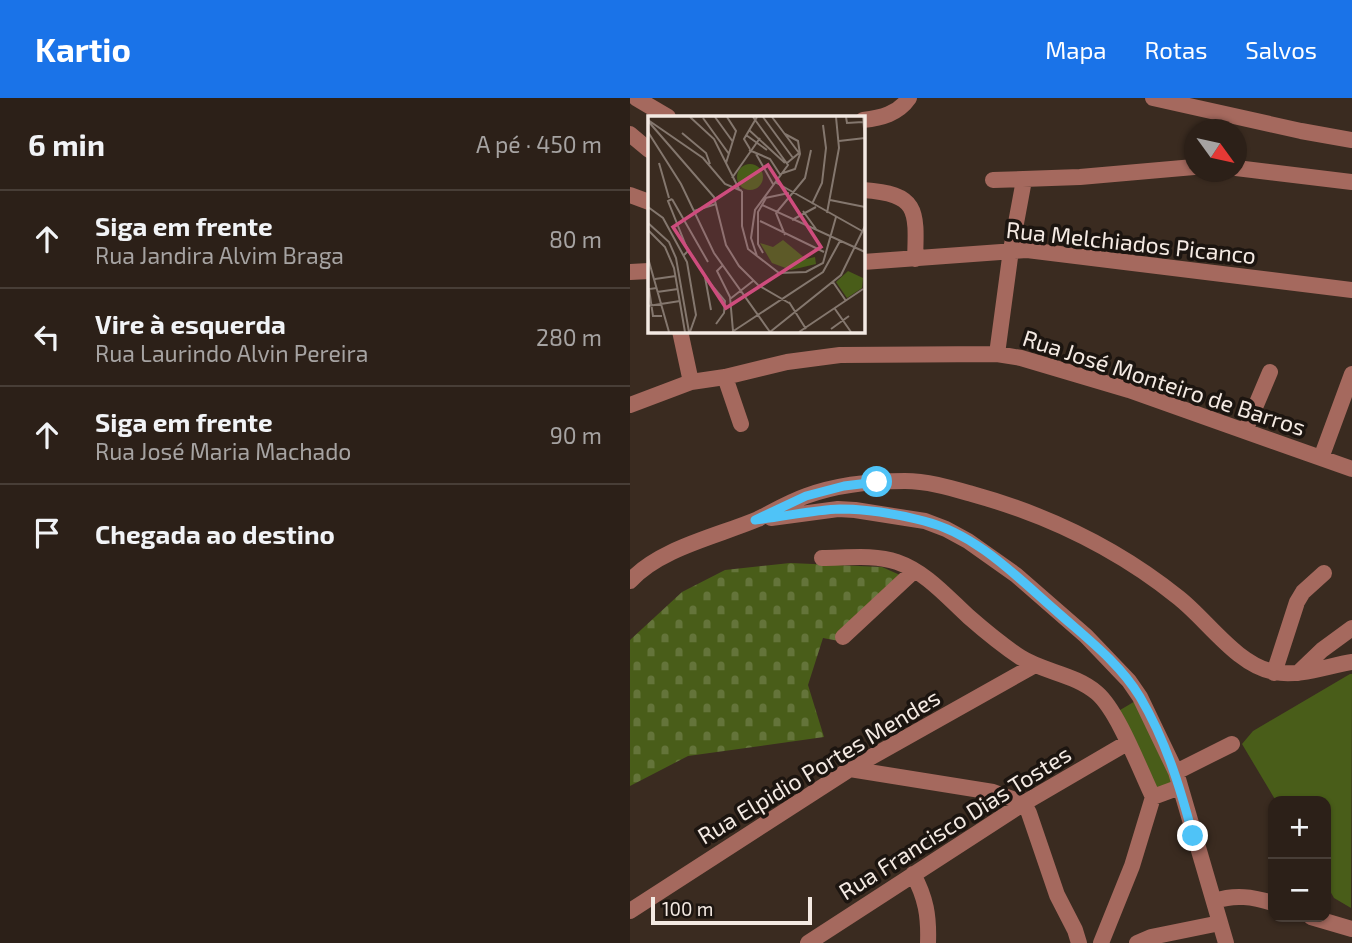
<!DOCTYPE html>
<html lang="pt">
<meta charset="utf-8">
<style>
body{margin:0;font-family:"Exo 2",sans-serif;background:#342821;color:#f1f3f6}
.controls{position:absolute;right:21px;bottom:21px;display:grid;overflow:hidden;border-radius:14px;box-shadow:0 2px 5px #0004}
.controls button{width:63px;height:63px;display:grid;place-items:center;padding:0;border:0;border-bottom:2px solid #483e37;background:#2c2018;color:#f1f3f6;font:35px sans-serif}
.compass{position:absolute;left:554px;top:21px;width:63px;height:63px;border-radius:50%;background:#2c2018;box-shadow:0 2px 5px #0004;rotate:123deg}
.scale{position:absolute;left:21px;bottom:18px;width:161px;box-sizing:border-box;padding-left:7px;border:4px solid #f4eae3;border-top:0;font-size:19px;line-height:24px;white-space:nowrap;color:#f4eae3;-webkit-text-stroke:5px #1c1510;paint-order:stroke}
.stop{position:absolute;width:21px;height:21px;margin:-16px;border:5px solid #4fc3f7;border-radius:50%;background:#fff}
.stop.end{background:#4fc3f7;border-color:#fff;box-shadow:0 2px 7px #0008}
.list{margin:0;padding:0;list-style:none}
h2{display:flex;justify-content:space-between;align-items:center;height:91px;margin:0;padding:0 28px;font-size:30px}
h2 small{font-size:23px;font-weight:400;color:#a6a3a2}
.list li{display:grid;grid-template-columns:46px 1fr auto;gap:21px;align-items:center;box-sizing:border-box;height:98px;padding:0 28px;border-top:2px solid #483e37}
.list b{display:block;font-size:26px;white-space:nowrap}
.list p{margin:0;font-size:23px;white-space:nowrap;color:#a6a3a2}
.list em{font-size:23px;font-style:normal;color:#a6a3a2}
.icon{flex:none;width:38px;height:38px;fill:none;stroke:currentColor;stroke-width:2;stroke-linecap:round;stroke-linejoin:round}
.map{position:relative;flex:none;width:722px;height:845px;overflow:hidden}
header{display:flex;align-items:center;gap:42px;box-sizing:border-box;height:98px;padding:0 35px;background:#1a73e8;color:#fff}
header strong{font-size:33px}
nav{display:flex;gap:38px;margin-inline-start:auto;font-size:24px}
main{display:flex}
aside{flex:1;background:#2c2018}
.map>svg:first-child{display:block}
</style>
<header>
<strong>Kartio</strong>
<nav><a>Mapa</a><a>Rotas</a><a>Salvos</a></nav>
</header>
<main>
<aside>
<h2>6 min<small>A pé · 450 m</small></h2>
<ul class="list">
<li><svg class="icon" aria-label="ahead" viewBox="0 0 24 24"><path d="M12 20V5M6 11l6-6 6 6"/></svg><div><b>Siga em frente</b><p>Rua Jandira Alvim Braga</p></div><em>80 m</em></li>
<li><svg class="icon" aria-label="left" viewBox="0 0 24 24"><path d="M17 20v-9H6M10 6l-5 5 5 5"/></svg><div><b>Vire à esquerda</b><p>Rua Laurindo Alvin Pereira</p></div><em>280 m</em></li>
<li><svg class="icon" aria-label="ahead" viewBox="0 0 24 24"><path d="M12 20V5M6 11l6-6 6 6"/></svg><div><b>Siga em frente</b><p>Rua José Maria Machado</p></div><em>90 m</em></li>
<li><svg class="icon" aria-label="arrive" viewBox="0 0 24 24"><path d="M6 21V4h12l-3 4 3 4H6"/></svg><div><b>Chegada ao destino</b></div></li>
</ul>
</aside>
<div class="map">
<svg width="722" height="845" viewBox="0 0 722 845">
<defs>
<pattern id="cemetery-stones" width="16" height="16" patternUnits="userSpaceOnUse" patternTransform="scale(1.75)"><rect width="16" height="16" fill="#495d19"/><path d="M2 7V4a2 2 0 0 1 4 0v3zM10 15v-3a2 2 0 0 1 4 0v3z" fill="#64743a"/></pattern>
</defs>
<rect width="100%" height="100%" fill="#3a2b20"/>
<path fill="#495d19" d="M720,576H722L721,810L704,800L696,786V703H646L612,646L623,633Z
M507,602L545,686L519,694L485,615Z"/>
<path fill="url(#cemetery-stones)" d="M160,465L252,469L270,477L209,543L193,540L178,587L194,639L58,658L0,688V542L52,494L95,472Z"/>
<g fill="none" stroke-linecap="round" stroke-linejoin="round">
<path stroke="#a5695e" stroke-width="16" d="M6,0L38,19
M523,0L671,33L722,42
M233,22C251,20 268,16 279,0
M0,36L19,52
M606,70L722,84
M363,82L450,79L564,69
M233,92C288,96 287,111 285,161
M0,97L19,104
M233,164L397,152L722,192
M0,174L19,173
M50,233L61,284
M367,256L381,152L394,82
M95,279L111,326
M0,307L61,284L95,279L157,264L210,257L367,256L391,260L499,292L722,371
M615,333L640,274
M691,360L722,276
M141,420L208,411L225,412L295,423L316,431L338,443L386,477L456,538L499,583L510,599L546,674L596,845
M192,460C216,460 244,456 267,464C296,474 317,499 339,519C355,533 372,547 390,559C413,574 445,576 467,595C488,613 510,672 523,699
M0,483C30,450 88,438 128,421C144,413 159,404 176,398C206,387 243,383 275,383C298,383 321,390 342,396C418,417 488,451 549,500C578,523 607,567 644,574C669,579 697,568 722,564
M213,539L284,473
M644,575L667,504L673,494L694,475
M668,575L692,552L722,530
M220,671L363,694L394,705L399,715L427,797L445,832L449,845
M546,674L602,646
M283,776C296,800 299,818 298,845
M585,803C605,796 623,799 643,805
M0,813L220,671L405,567
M681,819L722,831
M178,845L394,705L497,645
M471,845L502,768L523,699L550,689
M507,845L521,839L590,825"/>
</g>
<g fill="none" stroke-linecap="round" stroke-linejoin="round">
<path stroke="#4fc3f7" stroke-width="9" d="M247,384L214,388L176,398L125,422C153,419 182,412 210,411C237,411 267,416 294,423C346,436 386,478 425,512C455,539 489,564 510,599C536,643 550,689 563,738"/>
</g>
<g text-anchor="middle" stroke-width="7" stroke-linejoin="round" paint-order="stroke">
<g font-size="23" fill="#f4eae3" stroke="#1c1510">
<text transform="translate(501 145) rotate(6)" y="8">Rua Melchiados Picanco</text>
<text transform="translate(534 285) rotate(18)" y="8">Rua José Monteiro de Barros</text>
<text transform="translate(189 669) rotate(-31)" y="8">Rua Elpidio Portes Mendes</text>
<text transform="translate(325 725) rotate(-32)" y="8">Rua Francisco Dias Tostes</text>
</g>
</g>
<g transform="translate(18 18)">
<rect width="217" height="217" fill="#3a2b20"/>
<path d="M89 61a13 13 0 1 1 26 0a13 13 0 1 1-26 0ZM200,155L215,162L214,172L199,182L188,166Z" fill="#495d19"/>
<path d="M135,124L158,143L167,141L168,148L143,154L124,147L112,127L125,131Z" fill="#495d19"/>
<path fill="none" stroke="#84776e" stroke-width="2" d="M42,1L66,23L91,73M67,1L85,26M105,1L140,49L107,94L103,122L109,140M115,1L145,42M124,1L151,37L139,47M198,1L199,7L215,6M215,1L217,24M55,2L81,38M0,4L55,42L77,68L94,75M0,5L66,81L78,129L91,150L110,169L141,187M101,14L137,47M0,16L33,68L66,137L122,216M34,17L58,37L62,48M98,19L119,34M191,25L217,22M102,33L96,23L109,1M101,34L122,43L133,60M108,38L125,68M11,47L21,82M78,47L88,15L79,1M135,57L147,53L152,38L150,25L137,18M84,62L112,22M127,66L214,115M94,75V110L100,133L131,157L158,156L175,147L188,101M117,82L141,77M24,83L60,146M24,83L20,85L40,135L36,139M182,84L217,91M164,88L174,67L178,32L175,9M114,89L217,136M0,91L15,102L39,146L48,199L42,216M46,95L68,88M155,95L168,113M179,97L191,32L188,1M144,104L168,91M112,105L176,136M0,107L21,126L28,142L41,216M0,114L17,131L26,152L37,216M137,119L128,97L157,62L163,34M115,137L110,128V96L118,82M0,142L21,216M75,149L69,155L82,181L85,215M7,163L28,160M185,166L198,185M9,172L1,173L5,200H14M9,176L30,173M82,183L105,165M141,186L158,213M0,190L32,185M187,193L203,216M63,194L57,161L77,185L76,197L68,208M183,213L201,200M84,216L175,156L192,125M122,216L193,159L217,110M151,216L215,173"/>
<path fill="#ce4c7d" fill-opacity="0.15" stroke="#ce4c7d" stroke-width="3.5" d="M120,49L173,131L78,192L25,111Z"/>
<rect width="217" height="217" fill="none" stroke="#f4eae3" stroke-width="3.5"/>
</g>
</svg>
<div class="controls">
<button>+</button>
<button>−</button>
</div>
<svg class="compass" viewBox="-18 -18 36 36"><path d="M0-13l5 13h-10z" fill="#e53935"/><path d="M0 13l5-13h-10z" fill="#a6a3a2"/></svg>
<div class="scale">100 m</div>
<div class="stop" style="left:247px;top:384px"></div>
<div class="stop end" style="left:563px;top:738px"></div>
</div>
</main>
